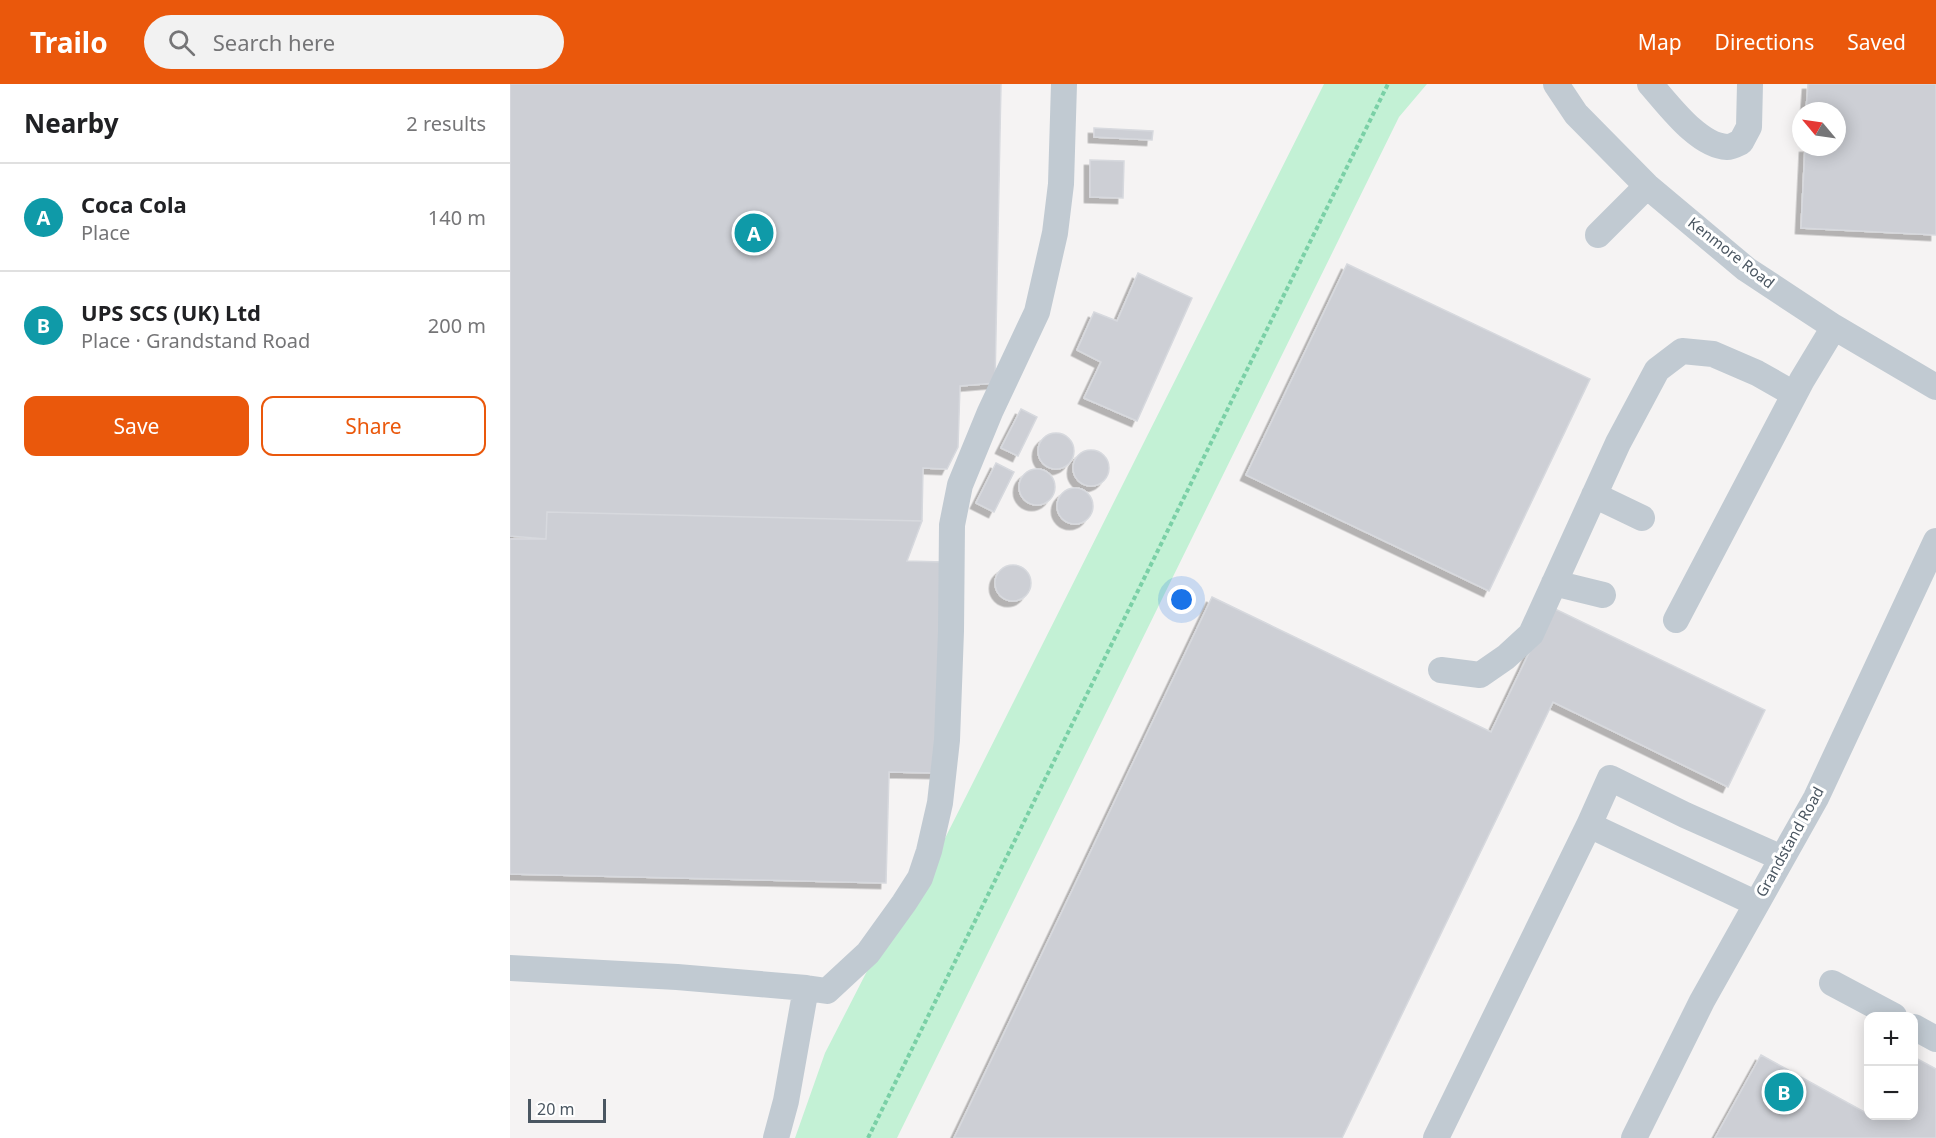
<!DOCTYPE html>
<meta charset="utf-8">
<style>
body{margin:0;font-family:"Noto Sans",sans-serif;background:#f2f2f2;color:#202124}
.controls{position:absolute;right:18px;bottom:18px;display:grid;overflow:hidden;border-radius:12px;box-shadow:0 3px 15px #0003}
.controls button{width:54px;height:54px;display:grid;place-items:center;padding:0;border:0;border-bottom:2px solid #e0e0e0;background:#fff;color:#202124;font:30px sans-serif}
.compass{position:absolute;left:1282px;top:18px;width:54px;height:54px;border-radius:50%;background:#fff;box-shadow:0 3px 15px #0003;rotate:299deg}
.scale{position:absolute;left:18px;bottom:15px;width:78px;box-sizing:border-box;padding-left:6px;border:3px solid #4a5661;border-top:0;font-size:16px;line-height:21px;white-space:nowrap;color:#4a5661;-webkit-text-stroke:4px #fff;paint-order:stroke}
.you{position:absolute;left:672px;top:516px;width:21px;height:21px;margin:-15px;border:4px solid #fff;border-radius:50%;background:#1a73e8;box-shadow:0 0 0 9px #1a73e833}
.badge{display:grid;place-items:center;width:39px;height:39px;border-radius:50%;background:#ea580c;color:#fff;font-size:20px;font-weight:700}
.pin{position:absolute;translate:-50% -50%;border:3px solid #fff;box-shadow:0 2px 6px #0006}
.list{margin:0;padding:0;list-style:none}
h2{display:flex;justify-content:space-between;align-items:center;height:78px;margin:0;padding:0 24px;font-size:26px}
h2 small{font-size:20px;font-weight:400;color:#757577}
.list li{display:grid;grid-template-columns:39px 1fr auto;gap:18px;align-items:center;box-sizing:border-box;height:108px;padding:0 24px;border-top:2px solid #e0e0e0}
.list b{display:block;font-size:22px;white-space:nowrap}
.list p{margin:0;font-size:20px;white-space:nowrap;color:#757577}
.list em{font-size:20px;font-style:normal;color:#757577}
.actions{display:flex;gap:12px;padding:18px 24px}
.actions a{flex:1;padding:14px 0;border:2px solid #ea580c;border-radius:12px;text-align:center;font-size:21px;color:#ea580c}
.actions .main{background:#ea580c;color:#fff}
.icon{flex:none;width:33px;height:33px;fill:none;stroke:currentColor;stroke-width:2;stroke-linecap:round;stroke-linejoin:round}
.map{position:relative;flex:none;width:1426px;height:1054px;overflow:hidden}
header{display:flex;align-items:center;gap:36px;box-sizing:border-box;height:84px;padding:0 30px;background:#ea580c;color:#fff}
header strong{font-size:28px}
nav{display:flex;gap:33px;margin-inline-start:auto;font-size:21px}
.search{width:420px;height:54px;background:#f2f2f2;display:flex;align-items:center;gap:15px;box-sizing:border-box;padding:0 21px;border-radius:33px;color:#757577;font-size:22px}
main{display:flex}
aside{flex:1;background:#fff}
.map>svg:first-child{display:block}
</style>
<header>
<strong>Trailo</strong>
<div class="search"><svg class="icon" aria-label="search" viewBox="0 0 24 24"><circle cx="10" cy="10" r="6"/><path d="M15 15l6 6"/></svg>Search here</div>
<nav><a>Map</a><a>Directions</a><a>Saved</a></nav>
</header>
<main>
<aside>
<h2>Nearby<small>2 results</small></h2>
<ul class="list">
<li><span class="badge" style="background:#0f9aa8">A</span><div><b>Coca Cola</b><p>Place</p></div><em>140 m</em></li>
<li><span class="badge" style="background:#0f9aa8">B</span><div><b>UPS SCS (UK) Ltd</b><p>Place · Grandstand Road</p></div><em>200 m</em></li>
</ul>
<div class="actions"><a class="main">Save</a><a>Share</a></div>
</aside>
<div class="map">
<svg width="1426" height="1054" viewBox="0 0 1426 1054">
<defs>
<filter id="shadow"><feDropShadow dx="-5.5" dy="5.5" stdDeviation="0" flood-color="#0004"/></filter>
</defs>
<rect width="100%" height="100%" fill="#f5f3f3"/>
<path fill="#c3f1d5" d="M814,0H917L889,33L387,1054H285L315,969L373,856L411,802Z"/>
<path fill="#cdcfd5" stroke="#d7d9de" stroke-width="1.5" filter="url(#shadow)" d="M0,0H491L485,299L450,302L448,363L437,385L413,384L412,437L37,428L36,455L0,452Z
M1298,0H1426V151L1291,144L1295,63H1327V27H1296Z
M584,44L643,47L642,56L584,53Z
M580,76L614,77L613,114L580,113Z
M837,180L1080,295L979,507L736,391Z
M628,189L682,214L627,337L574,314L591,278L567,266L584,228L607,237Z
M511,325L527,333L508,372L491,364Z
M528 367a18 18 0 1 1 36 0a18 18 0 1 1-36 0Z
M563 384a18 18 0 1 1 36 0a18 18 0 1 1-36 0Z
M486,379L504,388L484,428L466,419Z
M509 403a18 18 0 1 1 36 0a18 18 0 1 1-36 0Z
M547 422a18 18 0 1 1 36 0a18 18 0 1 1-36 0Z
M37,428L412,437L397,477L434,478L429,689L379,688L376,799L0,790V455H36Z
M485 499a18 18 0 1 1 36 0a18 18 0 1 1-36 0Z
M702,513L981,648L1041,523L1255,626L1218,703L1043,618L832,1054H444Z
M1251,971L1367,1035L1369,1032H1404V973L1426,985V1054H1205Z"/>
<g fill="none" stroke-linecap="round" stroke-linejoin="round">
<path stroke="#7ad0a6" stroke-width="4" stroke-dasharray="4.5 3" stroke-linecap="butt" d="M358,1054L878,0"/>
<path stroke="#c1cad2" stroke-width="26" d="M1046,0L1066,30L1137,102L1236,185L1324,243L1426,303
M1140,0C1158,20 1188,62 1217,63C1221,63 1227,60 1231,58L1239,43L1240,0
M1088,151L1137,102
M1084,411L1132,434
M1044,499L1093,511
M1166,536L1292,296L1324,243
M931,586L970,591L996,573L1021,550L1108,359L1147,286L1172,267L1203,270L1247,289L1284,310
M1079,741L1100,694L1175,731L1272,774
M0,884L167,893L296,904L276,1017L266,1054
M1322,899L1384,932
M296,904L317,907L358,869L394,819L410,794L419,767L430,719L437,656L441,547L442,441L450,401L480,328L527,228L545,149L551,100L554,0
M1404,943L1426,955
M926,1054L1079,741L1245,819
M1124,1054L1192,917L1306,714L1426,457"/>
</g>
<g text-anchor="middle" stroke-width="6" stroke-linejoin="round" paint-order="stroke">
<g font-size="15" fill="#4a5661" stroke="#fff">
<text transform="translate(1221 169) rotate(38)" y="5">Kenmore Road</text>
<text transform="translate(1280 758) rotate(-61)" y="5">Grandstand Road</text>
</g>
</g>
</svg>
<div class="controls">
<button>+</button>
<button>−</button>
</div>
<svg class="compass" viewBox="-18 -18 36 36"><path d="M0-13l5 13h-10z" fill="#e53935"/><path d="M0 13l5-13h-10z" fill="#757577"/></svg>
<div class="scale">20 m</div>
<div class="you"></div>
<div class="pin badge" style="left:244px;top:149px;background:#0f9aa8">A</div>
<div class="pin badge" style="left:1274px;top:1008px;background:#0f9aa8">B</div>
</div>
</main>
